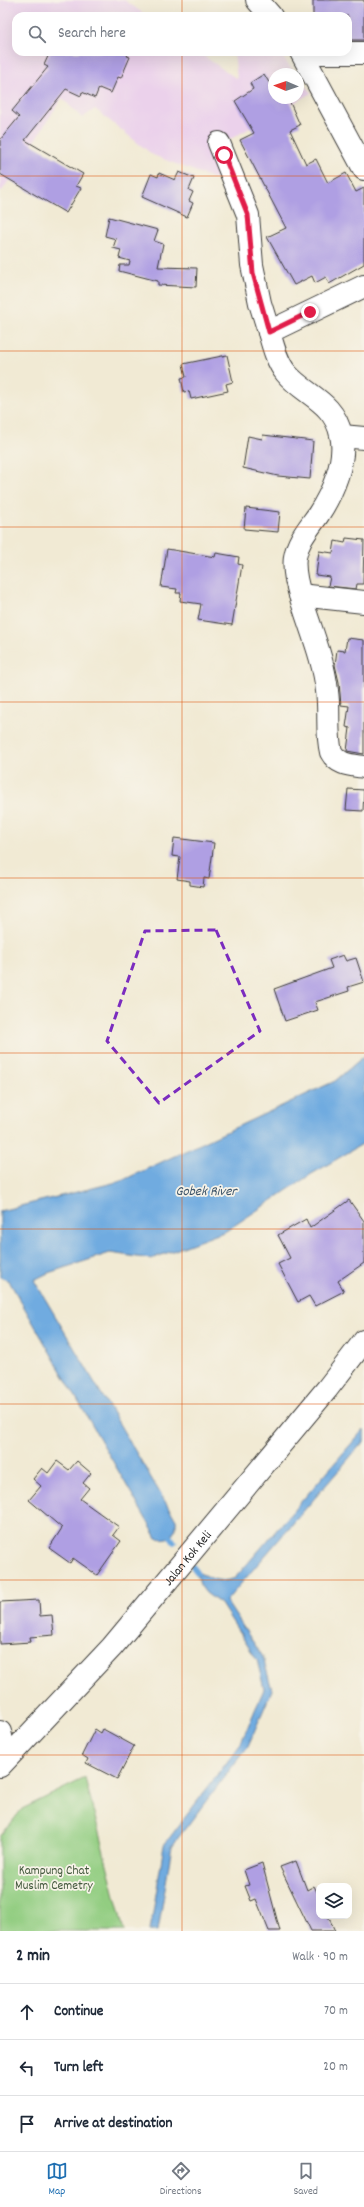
<!DOCTYPE html>
<meta charset="utf-8">
<style>
body{margin:0;font-family:Dekko,sans-serif;background:#f6f6f7;color:#1f2937}
.controls{position:absolute;right:12px;bottom:12px;display:grid;overflow:hidden;border-radius:8px;box-shadow:0 4px 16px #0002}
.controls button{width:36px;height:36px;display:grid;place-items:center;padding:0;border:0;border-bottom:1px solid #e0e1e3;background:#fff;color:#1f2937;font:20px sans-serif}
.compass{position:absolute;left:268px;top:68px;width:36px;height:36px;border-radius:50%;background:#fff;box-shadow:0 4px 16px #0002;rotate:272deg}
.stop{position:absolute;width:12px;height:12px;margin:-9px;border:3px solid #e11d48;border-radius:50%;background:#fff}
.stop.end{background:#e11d48;border-color:#fff;box-shadow:0 1px 4px #0008}
.list{margin:0;padding:0;list-style:none}
h2{display:flex;justify-content:space-between;align-items:center;height:52px;margin:0;padding:0 16px;font-size:17px}
h2 small{font-size:13px;font-weight:400;color:#747a83}
.list li{display:grid;grid-template-columns:26px 1fr auto;gap:12px;align-items:center;box-sizing:border-box;height:56px;padding:0 16px;border-top:1px solid #e0e1e3}
.list b{display:block;font-size:15px;white-space:nowrap}
.list em{font-size:13px;font-style:normal;color:#747a83}
.icon{flex:none;width:22px;height:22px;fill:none;stroke:currentColor;stroke-width:2;stroke-linecap:round;stroke-linejoin:round}
.map{position:relative;flex:none;width:364px;height:1931px;overflow:hidden}
.search{position:absolute;background:#fff;box-shadow:0 4px 16px #0002;left:12px;right:12px;top:12px;height:44px;display:flex;align-items:center;gap:10px;box-sizing:border-box;padding:0 14px;border-radius:12px;color:#747a83;font-size:15px}
.sheet{height:220px;background:#fff}
nav{display:flex;justify-content:space-around;align-items:center;box-sizing:border-box;height:56px;border-top:1px solid #e0e1e3;background:#fff;font-size:11px;color:#747a83}
nav a{display:grid;justify-items:center;gap:2px}
nav .on{color:#1f6fb2}
.map>svg:first-child{display:block}
</style>
<div class="map">
<svg width="364" height="1931" viewBox="0 0 364 1931">
<rect width="100%" height="100%" fill="#f7f3e8"/>
<filter id="ink" filterUnits="userSpaceOnUse"><feTurbulence type="fractalNoise" baseFrequency=".025" numOctaves="2"/><feDisplacementMap in="SourceGraphic" scale="8" xChannelSelector="R" yChannelSelector="G"/><feConvolveMatrix kernelMatrix="1 2 1 2 8 2 1 2 1" color-interpolation-filters="sRGB"/></filter>
<filter id="wash" filterUnits="userSpaceOnUse"><feTurbulence type="fractalNoise" baseFrequency=".012" numOctaves="4" result="noise"/><feDisplacementMap in="SourceGraphic" scale="16" xChannelSelector="R" yChannelSelector="G"/><feGaussianBlur stdDeviation="0.9" result="paint"/><feColorMatrix in="noise" values="0 0 0 0 0 0 0 0 0 0 0 0 0 0 0 0 0 1.4 0 .05"/><feComposite in="paint" operator="in"/></filter>
<g filter="url(#wash)">
<rect width="100%" height="100%" fill="#f1ead4"/>
<path fill="#ebd1eb" d="M0,0H124L147,16H16V52H198L237,79L234,52H278L296,74H274V98H298V77L311,93L213,149L217,180L153,155L95,109L82,118L62,98L2,191L0,190Z"/>
<path fill="#92cd81" stroke="#57744e" d="M85,1778L124,1931H0V1837L22,1809Z"/>
<path fill="#70abe0" stroke="#46647e" d="M364,1056V1143L310,1175L226,1231L151,1259L110,1253L48,1273L34,1280L176,1520C177,1533 170,1541 157,1538L9,1281L0,1277V1211L121,1181L335,1081Z
M364,1429V1441L226,1601L263,1657L272,1690L248,1746L172,1846L158,1931H150L164,1845L240,1745L264,1689L257,1660L221,1604L206,1593L200,1585L197,1572C211,1578 220,1584 235,1578Z"/>
<g fill="none" stroke-linecap="round" stroke-linejoin="round">
<path stroke="#70abe0" stroke-width="5.5" d="M171,1537L174,1542
M193,1567L197,1572"/>
</g>
<g id="blocks">
<path fill="#af9fe3" d="M313,0H364V40H348V16H313Z
M50,52H129L127,56L130,57L121,78L118,77L111,93L99,88L95,98L82,92L81,96L66,89L25,140L83,174L76,186L81,188L66,213L0,174V140L19,117L12,111L48,67L44,65Z
M264,74L274,91V98H288L300,125L290,130L306,164L316,159L328,183L346,173L356,192L364,188V264L329,284L326,277L315,283L312,276L294,285L267,237L286,228L240,140L254,133L235,101L253,89L250,83Z
M179,172L194,178L189,190L193,192L189,201L193,203L187,217L142,197L151,174L158,177L159,173L175,180Z
M109,217L158,230L154,241L163,244L158,267L197,268L196,287L158,285V281L119,271L120,265H129L130,261L119,258L121,250L113,248L116,239L105,236Z
M227,355L233,382L226,384L228,391L191,399L189,391L184,392L181,378L186,377L183,364Z
M263,435L313,441L310,479L278,476L243,468L248,436L262,439Z
M246,508L280,512L278,532L244,529Z
M346,538L364,540L363,584H357L356,589L328,586L330,577L316,575L319,551L333,553L335,541L345,543Z
M167,549L215,557L216,553L239,557L238,564L242,565L232,625L198,620L201,604L180,601L181,593H176L177,589L161,587Z
M347,638L364,640V754L347,751L350,728L346,727L349,706L341,705L339,682L335,665L337,650L345,651Z
M348,789L364,790L363,811L346,810Z
M174,838L214,843L209,879L204,878L203,887L190,885V881L177,879L180,857L172,856Z
M343,955L346,961L356,958L364,982L348,987L349,991L315,1002L318,1010L285,1021L274,989L332,968L329,960Z
M349,1200L364,1221V1263L338,1281L344,1291L315,1306L309,1296L298,1302L278,1264L290,1258L278,1235L306,1219L310,1228Z
M57,1461L69,1470L77,1461L91,1473L83,1483L89,1488L80,1499L119,1527L113,1535L121,1541L97,1575L73,1558L70,1563L49,1548L62,1528L29,1500L41,1486L33,1479L42,1468L48,1473Z
M39,1600L40,1616L52,1615L54,1635L30,1637L31,1642L0,1644V1602Z
M95,1729L101,1733L103,1729L134,1746L117,1779L86,1763L88,1759L82,1755Z
M296,1861L307,1890L314,1886L319,1896V1916H328L335,1931H311L280,1867Z
M262,1863L280,1931H269L256,1899L251,1901L245,1886L249,1885L244,1870Z"/>
</g>
</g>
<g filter="url(#ink)">
<use href="#blocks" fill-opacity="0" stroke="#3c3b38" stroke-width="1"/>
<g fill="none" stroke-linecap="round" stroke-linejoin="round">
<g stroke="#3c3b38" stroke-width="24">
<g id="minor">
<path d="M257,0L271,16"/>
<path d="M301,52L364,169"/>
<path d="M302,53H364"/>
<path d="M219,143L248,215L252,265L260,303L269,332"/>
<path d="M364,286L269,332C273,346 277,362 286,373C304,395 334,401 341,435C347,460 332,494 318,515C309,528 298,540 295,557C293,571 297,585 301,598C310,628 324,660 327,691C330,711 326,732 331,752C338,765 350,765 364,767"/>
<path d="M342,436L364,438"/>
<path d="M300,595L364,602"/>
<path d="M0,1732L6,1758"/>
<path id="s1" d="M0,1766L112,1647L327,1389L364,1341"/>
</g>
</g>
<use href="#minor" stroke="#fff" stroke-width="22"/>
</g>
</g>
<g fill="none" stroke-linecap="round" stroke-linejoin="round" filter="url(#ink)">
<path stroke="#e11d48" stroke-width="5" d="M224,155L248,215L253,273L269,332L310,312"/>
</g>
<path fill="none" stroke="#7b2cbf" stroke-width="3" stroke-dasharray="8 5" stroke-linejoin="round" d="M216,930L260,1031L159,1103L107,1041L145,931Z"/>
<path fill="none" stroke="#de560d" stroke-width="1" stroke-opacity="0.55" d="M182,0V16M182,52V1931M0,176H364M0,351H364M0,527H364M0,702H364M0,878H364M0,1053H364M0,1229H364M0,1404H364M0,1580H364M0,1755H364"/>
<g text-anchor="middle" stroke-width="3.5" stroke-linejoin="round" paint-order="stroke">
<g font-size="13" fill="#1c1c1c" stroke="#f7f3e8">
<text dy="5" stroke="none"><textPath href="#s1" startOffset="280">Jalan Kok Keli</textPath></text>
</g>
<g font-size="13" fill="#455a3f" stroke="#f7f3e8">
<text x="54" y="1874">Kampung Chat<tspan x="54" dy="15">Muslim Cemetry</tspan></text>
</g>
<g font-size="14" font-style="italic" fill="#3e556a" stroke="#f7f3e8">
<text x="206" y="1195">Gobek River</text>
</g>
</g>
</svg>
<div class="controls">
<button><svg class="icon" aria-label="layers" viewBox="0 0 24 24"><path d="M12 4l9 5-9 5-9-5zM3 14l9 5 9-5"/></svg></button>
</div>
<svg class="compass" viewBox="-18 -18 36 36"><path d="M0-13l5 13h-10z" fill="#e53935"/><path d="M0 13l5-13h-10z" fill="#747a83"/></svg>
<div class="stop" style="left:224px;top:155px"></div>
<div class="stop end" style="left:310px;top:312px"></div>
<div class="search"><svg class="icon" aria-label="search" viewBox="0 0 24 24"><circle cx="10" cy="10" r="6"/><path d="M15 15l6 6"/></svg>Search here</div>
</div>
<section class="sheet">
<h2>2 min<small>Walk · 90 m</small></h2>
<ul class="list">
<li><svg class="icon" aria-label="ahead" viewBox="0 0 24 24"><path d="M12 20V5M6 11l6-6 6 6"/></svg><div><b>Continue</b></div><em>70 m</em></li>
<li><svg class="icon" aria-label="left" viewBox="0 0 24 24"><path d="M17 20v-9H6M10 6l-5 5 5 5"/></svg><div><b>Turn left</b></div><em>20 m</em></li>
<li><svg class="icon" aria-label="arrive" viewBox="0 0 24 24"><path d="M6 21V4h12l-3 4 3 4H6"/></svg><div><b>Arrive at destination</b></div></li>
</ul>
</section>
<nav>
<a class="on"><svg class="icon" aria-label="map" viewBox="0 0 24 24"><path d="M3 6l6-2 6 2 6-2v14l-6 2-6-2-6 2zM9 4v14M15 6v14"/></svg>Map</a>
<a><svg class="icon" aria-label="directions" viewBox="0 0 24 24"><path d="M12 3l9 9-9 9-9-9zM9 14v-3h6M13 9l2 2-2 2"/></svg>Directions</a>
<a><svg class="icon" aria-label="saved" viewBox="0 0 24 24"><path d="M7 4h10v16l-5-4-5 4z"/></svg>Saved</a>
</nav>
